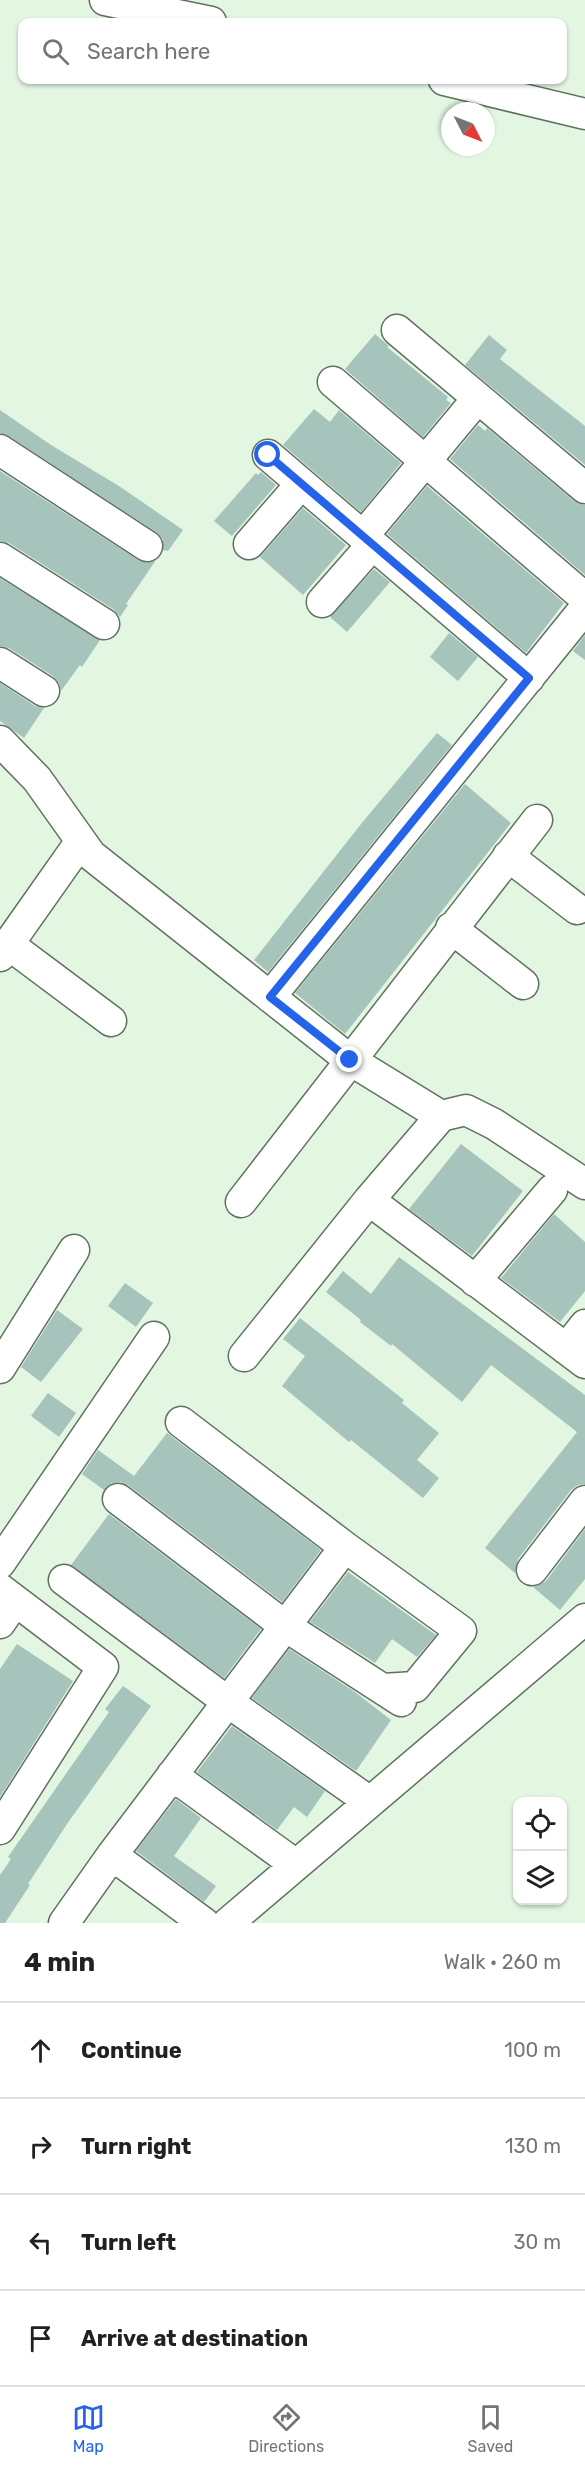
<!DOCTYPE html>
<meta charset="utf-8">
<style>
body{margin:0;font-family:Rubik,sans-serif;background:#f2f2f2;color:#202124}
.controls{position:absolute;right:18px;bottom:18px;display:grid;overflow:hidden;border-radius:12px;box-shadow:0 2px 4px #0004}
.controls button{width:54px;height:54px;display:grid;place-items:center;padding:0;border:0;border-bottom:2px solid #e0e0e0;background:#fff;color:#202124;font:30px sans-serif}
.compass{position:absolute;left:441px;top:102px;width:54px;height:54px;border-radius:50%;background:#fff;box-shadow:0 2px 4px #0004;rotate:132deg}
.stop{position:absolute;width:18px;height:18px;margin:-14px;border:4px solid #2563eb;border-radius:50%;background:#fff}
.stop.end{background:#2563eb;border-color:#fff;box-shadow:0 2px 6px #0008}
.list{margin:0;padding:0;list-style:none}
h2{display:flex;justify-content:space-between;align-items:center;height:78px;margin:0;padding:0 24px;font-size:26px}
h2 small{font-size:20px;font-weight:400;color:#757577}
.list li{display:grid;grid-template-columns:39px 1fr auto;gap:18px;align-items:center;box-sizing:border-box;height:96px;padding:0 24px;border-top:2px solid #e0e0e0}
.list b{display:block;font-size:22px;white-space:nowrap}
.list em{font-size:20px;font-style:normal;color:#757577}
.icon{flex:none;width:33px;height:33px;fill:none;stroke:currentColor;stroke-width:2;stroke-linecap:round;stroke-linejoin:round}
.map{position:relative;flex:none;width:585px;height:1923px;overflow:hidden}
.search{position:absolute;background:#fff;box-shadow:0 2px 4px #0004;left:18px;right:18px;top:18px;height:66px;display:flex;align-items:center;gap:15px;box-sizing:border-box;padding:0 21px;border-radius:12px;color:#757577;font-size:22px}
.sheet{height:462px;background:#fff}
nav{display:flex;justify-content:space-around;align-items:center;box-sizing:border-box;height:84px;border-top:2px solid #e0e0e0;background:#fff;font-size:16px;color:#757577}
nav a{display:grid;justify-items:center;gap:3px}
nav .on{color:#2563eb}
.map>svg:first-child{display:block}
</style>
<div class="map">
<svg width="585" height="1923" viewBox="0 0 585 1923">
<rect width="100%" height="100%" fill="#e2f6e1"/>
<path fill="#a6c4bc" d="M375,334L389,346L387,347L448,397L446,400L451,403L423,437L345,369Z
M489,335L507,350L500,359L585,426V465L465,365Z
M314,409L330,422L339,410L401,463L361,512L283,445Z
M0,410L51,445L119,486L183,530L168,551L163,550V539L156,532L9,436L0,433Z
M478,425L485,431L487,428L574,501L585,505V575L450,459Z
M0,471L138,560L147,563L156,560L126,604L128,605L120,617L113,609L9,543L0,541Z
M261,472L276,485L232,536L214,521L256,473L258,475Z
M427,486L564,603L526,653L387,534Z
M303,508L346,545L303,595L260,557Z
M374,569L390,582L347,632L330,617Z
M0,578L100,640L82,667L80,665L61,691L59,683L53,676L9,648L0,646Z
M449,633L478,657L458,681L430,657Z
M585,635V660L573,651Z
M0,683L35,706L44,708L24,738L0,721Z
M437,733L452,745L268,972L254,960L361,824Z
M465,784L511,823L345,1034L295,993Z
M461,1144L523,1191L472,1256L409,1209Z
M554,1214L585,1242V1291L560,1322L501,1278Z
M399,1257L585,1395V1484L578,1485L571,1490L518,1559L515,1573L485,1548L577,1432L491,1365L462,1402L392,1344L391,1346L360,1322L361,1320L326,1292L343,1271L371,1294Z
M125,1283L153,1303L136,1327L108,1306Z
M57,1310L83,1329L41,1382L21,1367Z
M300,1318L404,1400L402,1403L439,1433L417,1460L439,1478L423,1498L351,1440L349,1442L282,1386L305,1356L283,1339Z
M48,1393L76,1413L59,1437L31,1416Z
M167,1433L321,1550L282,1602L128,1485L121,1482L112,1483L104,1490L82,1474L98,1450L134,1476Z
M109,1514L261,1629L224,1678L71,1565Z
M585,1529V1579L560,1610L533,1587L546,1581Z
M348,1572L436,1635L417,1657L392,1639L375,1663L310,1622Z
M17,1644L73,1681L0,1797V1669Z
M289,1649L355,1692L391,1720L356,1771L252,1698Z
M123,1686L151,1706L67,1824L28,1884L30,1885L5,1923H0V1875L11,1859L8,1857L109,1712L105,1709Z
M232,1726L325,1791L307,1817L294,1807L277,1830L197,1772Z
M176,1799L201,1818L174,1856L216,1886L204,1902L136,1851Z"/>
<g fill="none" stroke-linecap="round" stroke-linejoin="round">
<g stroke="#60715f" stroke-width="33">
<path id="minor" d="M105,0L211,22
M444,80L585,114
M397,330L585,488
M333,382L585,598
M0,450L147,546
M268,455L529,678
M363,536L478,398
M249,544L301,484
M0,558L104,624
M322,602L372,545
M0,663L44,691
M0,741L37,779L91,855L350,1060L441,1116
M508,856L577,909
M451,928L523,984
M8,944L111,1021
M0,956L81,841
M270,997L585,608
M369,1200L585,1363
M241,1202L537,820
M475,1281L552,1190
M566,1349L585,1325
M244,1356L369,1200L441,1116L466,1110L494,1124L585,1184
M0,1368L74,1250
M118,1499L285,1626L401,1701
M345,1547L461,1631L415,1687L383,1689
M0,1563L154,1337
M532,1570L585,1501
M64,1580L228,1702L370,1802
M0,1589L103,1667L0,1829
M0,1623L15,1601
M172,1775L296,1865
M112,1855L204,1923
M64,1923L112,1855L345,1547L181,1422
M228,1923L585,1619"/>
</g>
<use href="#minor" stroke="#fff" stroke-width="30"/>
</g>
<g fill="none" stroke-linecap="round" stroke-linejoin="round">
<path stroke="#2563eb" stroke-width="8" d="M268,455L529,678L270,997L350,1060"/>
</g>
</svg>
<div class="controls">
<button><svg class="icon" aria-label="locate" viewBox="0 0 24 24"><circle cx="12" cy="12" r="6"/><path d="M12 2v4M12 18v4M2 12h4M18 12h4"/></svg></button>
<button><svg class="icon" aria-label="layers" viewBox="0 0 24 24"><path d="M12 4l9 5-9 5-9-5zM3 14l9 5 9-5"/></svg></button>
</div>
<svg class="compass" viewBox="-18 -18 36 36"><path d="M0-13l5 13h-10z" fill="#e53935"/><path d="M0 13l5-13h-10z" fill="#757577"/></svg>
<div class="stop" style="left:268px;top:455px"></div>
<div class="stop end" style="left:350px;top:1060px"></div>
<div class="search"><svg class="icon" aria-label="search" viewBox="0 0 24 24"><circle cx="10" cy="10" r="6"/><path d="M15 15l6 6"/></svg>Search here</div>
</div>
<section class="sheet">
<h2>4 min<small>Walk · 260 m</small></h2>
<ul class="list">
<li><svg class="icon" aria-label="ahead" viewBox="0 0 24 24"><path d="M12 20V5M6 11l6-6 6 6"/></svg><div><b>Continue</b></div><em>100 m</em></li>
<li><svg class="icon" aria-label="right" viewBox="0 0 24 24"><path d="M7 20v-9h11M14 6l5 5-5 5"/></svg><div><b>Turn right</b></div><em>130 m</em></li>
<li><svg class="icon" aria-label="left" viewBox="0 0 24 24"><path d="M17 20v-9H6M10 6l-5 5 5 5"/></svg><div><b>Turn left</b></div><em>30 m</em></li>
<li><svg class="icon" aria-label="arrive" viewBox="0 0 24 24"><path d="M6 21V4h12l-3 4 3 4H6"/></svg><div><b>Arrive at destination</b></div></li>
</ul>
</section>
<nav>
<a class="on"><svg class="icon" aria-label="map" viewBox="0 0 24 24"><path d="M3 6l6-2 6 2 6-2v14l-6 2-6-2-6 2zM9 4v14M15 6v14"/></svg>Map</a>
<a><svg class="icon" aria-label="directions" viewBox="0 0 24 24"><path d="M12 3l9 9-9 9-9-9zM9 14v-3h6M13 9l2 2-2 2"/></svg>Directions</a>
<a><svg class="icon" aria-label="saved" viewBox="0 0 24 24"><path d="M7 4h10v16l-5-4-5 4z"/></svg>Saved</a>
</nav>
